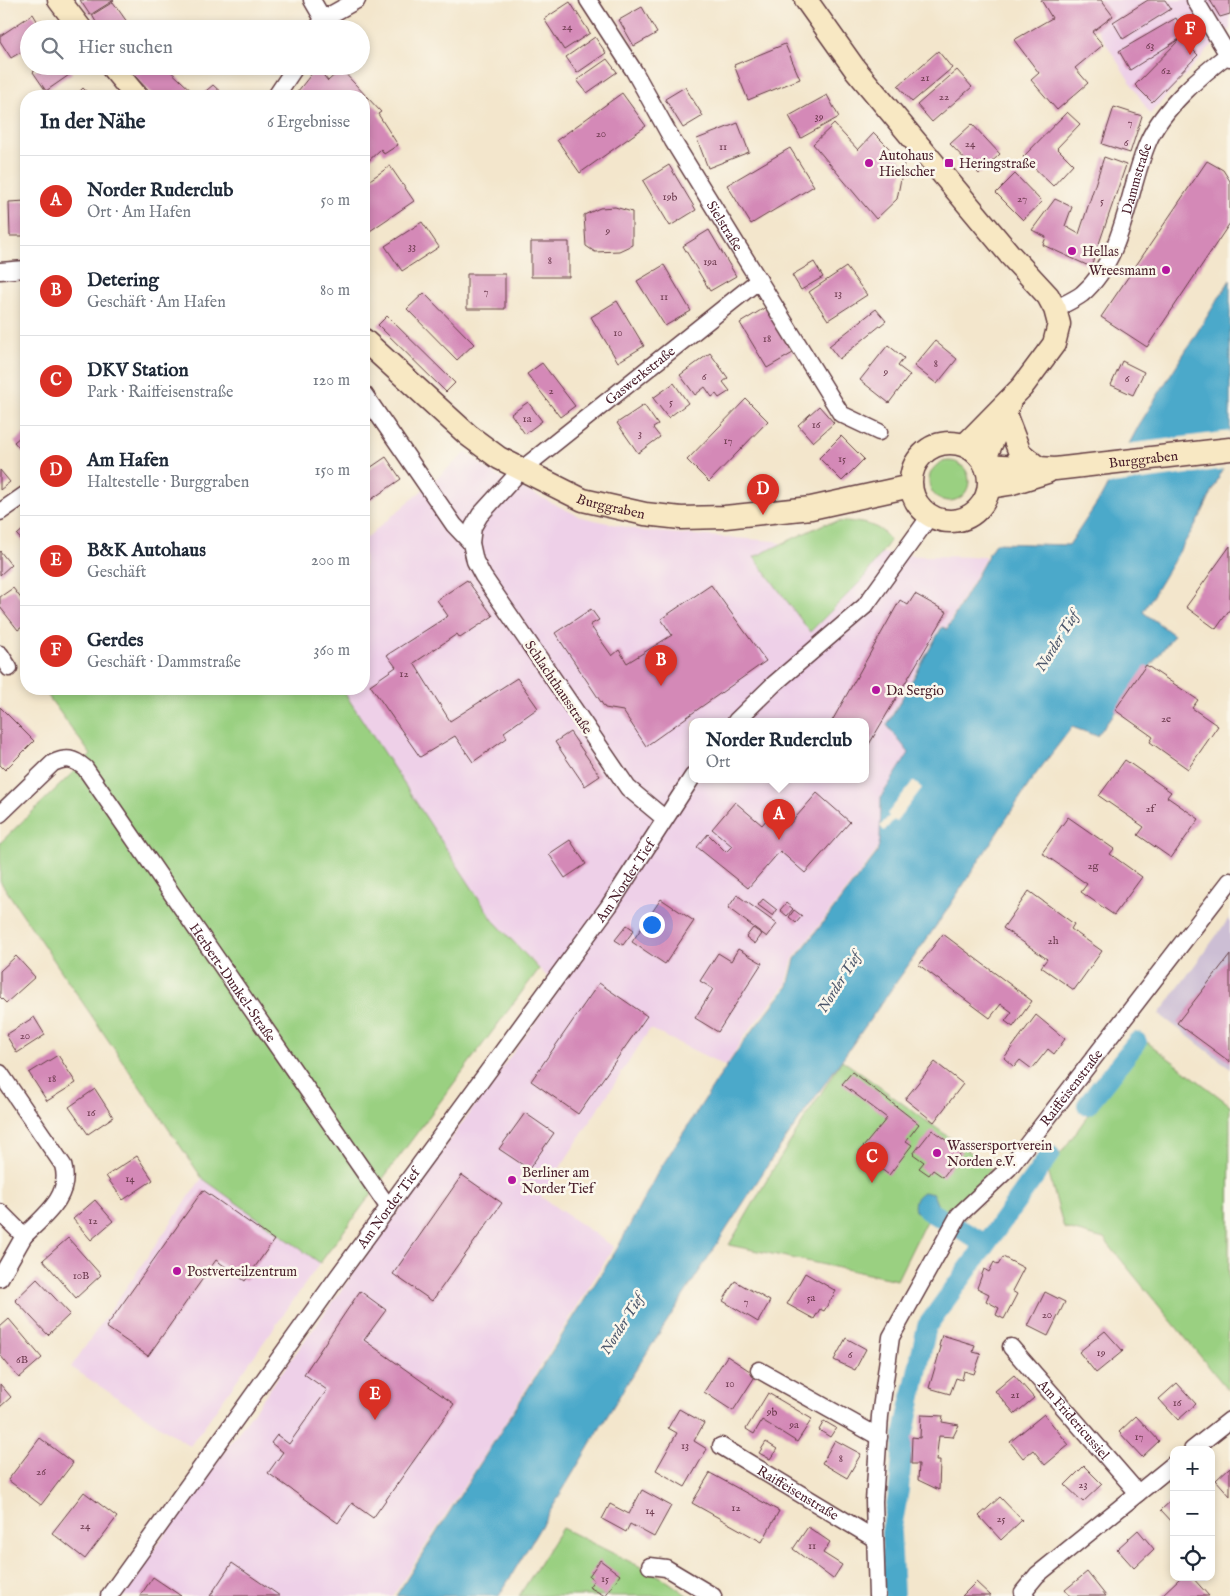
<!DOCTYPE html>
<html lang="de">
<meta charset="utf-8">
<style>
body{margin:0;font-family:"IM FELL English",serif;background:#f2f2f3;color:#1f2937}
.controls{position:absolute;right:15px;bottom:15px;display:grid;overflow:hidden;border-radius:10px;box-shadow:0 2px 8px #0003}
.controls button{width:45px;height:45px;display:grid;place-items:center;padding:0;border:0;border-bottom:1px solid #e0e1e3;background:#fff;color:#1f2937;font:25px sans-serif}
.you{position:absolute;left:651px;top:924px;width:18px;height:18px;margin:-12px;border:4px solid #fff;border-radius:50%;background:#1a73e8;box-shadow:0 0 0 8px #1a73e833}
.badge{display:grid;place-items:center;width:32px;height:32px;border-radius:50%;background:#d93025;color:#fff;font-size:16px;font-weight:700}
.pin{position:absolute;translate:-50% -41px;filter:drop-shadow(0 1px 2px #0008)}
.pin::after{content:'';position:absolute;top:26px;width:18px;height:15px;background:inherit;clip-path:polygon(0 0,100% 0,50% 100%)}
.popup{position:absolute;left:689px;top:718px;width:180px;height:65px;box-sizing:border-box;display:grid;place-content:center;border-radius:10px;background:#fff;filter:drop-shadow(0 1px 4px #0005);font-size:16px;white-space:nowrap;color:#747a83}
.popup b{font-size:19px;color:#1f2937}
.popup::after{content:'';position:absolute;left:50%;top:100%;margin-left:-10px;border:10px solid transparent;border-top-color:#fff}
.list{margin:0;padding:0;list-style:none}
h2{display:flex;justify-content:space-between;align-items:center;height:65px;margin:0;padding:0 20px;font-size:21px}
h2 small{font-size:16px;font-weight:400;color:#747a83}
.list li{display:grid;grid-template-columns:32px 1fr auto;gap:15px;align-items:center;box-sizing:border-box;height:90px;padding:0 20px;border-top:1px solid #e0e1e3}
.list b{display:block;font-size:19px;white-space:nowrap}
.list p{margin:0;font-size:16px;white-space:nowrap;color:#747a83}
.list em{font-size:16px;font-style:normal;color:#747a83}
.icon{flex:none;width:28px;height:28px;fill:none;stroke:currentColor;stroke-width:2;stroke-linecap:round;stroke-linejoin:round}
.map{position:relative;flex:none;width:1230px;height:1596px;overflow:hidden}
.search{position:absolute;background:#fff;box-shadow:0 2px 8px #0003;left:20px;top:20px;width:350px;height:55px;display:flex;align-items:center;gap:12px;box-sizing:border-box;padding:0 18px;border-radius:28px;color:#747a83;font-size:19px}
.panel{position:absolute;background:#fff;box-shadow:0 2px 8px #0003;left:20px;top:90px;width:350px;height:605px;border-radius:20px}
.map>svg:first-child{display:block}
</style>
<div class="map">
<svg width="1230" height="1596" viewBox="0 0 1230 1596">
<rect width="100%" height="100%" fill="#fbf7ec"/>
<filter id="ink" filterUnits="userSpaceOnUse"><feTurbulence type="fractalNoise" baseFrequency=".02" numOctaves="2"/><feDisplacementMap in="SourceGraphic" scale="10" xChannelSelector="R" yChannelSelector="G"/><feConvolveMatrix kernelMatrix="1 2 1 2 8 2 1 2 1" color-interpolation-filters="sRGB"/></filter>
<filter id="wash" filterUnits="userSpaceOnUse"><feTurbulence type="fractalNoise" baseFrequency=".0096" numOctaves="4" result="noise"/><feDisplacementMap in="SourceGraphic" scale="20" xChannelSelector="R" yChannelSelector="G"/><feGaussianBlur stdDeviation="1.12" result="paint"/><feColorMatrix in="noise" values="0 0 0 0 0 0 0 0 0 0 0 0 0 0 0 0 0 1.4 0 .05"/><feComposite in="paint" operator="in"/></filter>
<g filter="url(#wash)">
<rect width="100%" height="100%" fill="#f3e6cc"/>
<path fill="#eed0e8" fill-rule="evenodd" d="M1079,0H1230V29L1223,33L1150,114Z
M466,453L497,476L581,517L644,531L774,541L788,546L921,556L986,557L946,628L941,626L886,725L909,753L880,797V840L876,852L793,959L786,985L743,1038L726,1066L650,1029L541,1197L614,1247L503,1426L393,1596H120L559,989L493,920L338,689H364V540ZM693,721H865V779H693Z
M202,1178L320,1263L190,1446L71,1367Z"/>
<path fill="#ccbed4" d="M1230,917V1068L1159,1014Z"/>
<path fill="#9ad081" stroke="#727856" d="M929 481a20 20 0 1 1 40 0a20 20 0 1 1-40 0Z
M846,521C863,523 881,524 890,541L862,580L810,632L754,557L824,524Z
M43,689H342L493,920L539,969L320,1263L202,1178L0,881V843L91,755Z
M1143,1039L1230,1105L1228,1390L1104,1239L1064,1228L1048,1171Z
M842,1060L992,1168L963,1199L925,1223L897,1280L729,1245L775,1166Z
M562,1528L663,1578L688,1596H519Z"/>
<path fill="#4ca9ca" stroke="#4b647a" d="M1230,280V454L1200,517L1143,612L1174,635L1097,736L1072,727L1033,778L943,916L773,1157L626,1385L499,1596H396L617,1249L658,1172L716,1082L744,1041L788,986L795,959L877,853L880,840L881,797L909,753L887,725L942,627L947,629L995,543L1069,545L1101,497L1139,425Z
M923,1192L933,1194L938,1206L936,1217L928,1218L915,1211C913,1202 915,1197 923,1192Z"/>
<path fill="#f3e6cc" d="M1230,431V460L1226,469L1105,485L1126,444Z
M913,781L922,788L896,822L894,820L884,831L880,826L889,816L887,814Z"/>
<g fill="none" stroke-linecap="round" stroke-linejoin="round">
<path stroke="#4ca9ca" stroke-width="20" d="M1087,1105L1137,1042
M927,1210L985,1244
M894,1596L891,1533L899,1490L904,1433L927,1326L1050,1155"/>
</g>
<g id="blocks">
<path fill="#d489b7" d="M80,0H114L90,15Z
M1041,0H1101L1113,16L1092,32L1103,45L1075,68L1088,83L1057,110L1031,80L1039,73L1014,40L1052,18Z
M1148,0H1165L1171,9L1123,39L1113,22Z
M1210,0H1230V14L1220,17Z
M113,2L132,29H100L92,15Z
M570,2L590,33L564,50L544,19Z
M642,7L657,33L634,46L619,20Z
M33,14L42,29H29V47L11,58L0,41V36Z
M1176,18L1187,37L1181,38L1130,70L1119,51Z
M595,37L606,53L577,73L566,57Z
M1181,38L1198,55L1152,102L1135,85Z
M785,44L800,79L748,100L734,65Z
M938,51L952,68L912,102L898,86Z
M607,59L617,72L587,93L577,80Z
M41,66H67L72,73L46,91L33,72Z
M125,66H165L197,96H154Z
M317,67L328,81L341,69L381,112L378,114L398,145L384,154L381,149L364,165V96H294Z
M957,70L972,87L932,122L917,105Z
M213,85L225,96H200Z
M685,87L703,116L683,128L665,99Z
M83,88L91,96H75Z
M622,93L646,126L580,173L557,140Z
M827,95L839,117L801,138L789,116Z
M1114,107L1142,116L1130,153L1102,144Z
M1067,112L1080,124L1057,148L1073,164L1053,186L1023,157Z
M738,123L749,152L708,168L697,139Z
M834,124L858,150L874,133L904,163L897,199L876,219L813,144Z
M972,124L1000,154L979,174L950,144Z
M790,148L814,186L751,224L727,185Z
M1104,157L1126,165L1091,267L1043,245L1046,237L1032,230L1055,199L1072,207L1065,226L1079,234Z
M1207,161L1223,170L1230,181V223L1147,347L1101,317Z
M669,165L696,210L670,226L643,181Z
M390,166L414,201L364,235V184Z
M1015,174L1042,202L1023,220L996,193Z
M26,201V236H10L9,202Z
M615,207L632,212V245L619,251L595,252L586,246L584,215L600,208Z
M422,222L439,247L402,271L385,246Z
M709,230L736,276L710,291L683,246Z
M531,242H569V277H531Z
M814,262L823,277L801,290L792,275Z
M664,265L691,311L665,326L637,281Z
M846,267L867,295L828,320L809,292Z
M467,274H505V309H467Z
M424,293L474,344L457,360L407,309Z
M617,301L644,346L618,362L591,317Z
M766,307L793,353L767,368L740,323Z
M876,309L886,321L839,359L829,346Z
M387,316L455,383L446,392L378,325Z
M935,341L957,359L937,384L914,366Z
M888,345L904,358L898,366L910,375L889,403L860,380Z
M710,353L728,378L723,382L730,391L719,398L716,394L712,397L705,387L695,395L680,375Z
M1122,361L1144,372L1133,395L1111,385Z
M542,363L575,406L560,417L527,374Z
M674,383L688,403L668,418L653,398Z
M746,399L768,421L709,482L687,460Z
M528,402L542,421L525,434L511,414Z
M644,405L658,425L653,428L660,437L638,453L617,423Z
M819,406L834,423L813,442L798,425Z
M26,432V456L14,442Z
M841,436L864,459L842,481L819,458Z
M386,457L401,479L366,503L364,472Z
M0,470L10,482L0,490Z
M26,527V545L17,535Z
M1230,546V609L1216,629L1186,607Z
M0,551L11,565L0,575Z
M467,580L493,616L460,638L457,634L414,663L450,721L517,678L538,708L504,732L507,738L473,762L455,736L420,757L370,685L396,667L387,655L448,616L437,600Z
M711,585L766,661L646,746L623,711L605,708L555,633L591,609L599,620L590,625L612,656L619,650L627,663L672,635L661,619Z
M13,588L26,605V624L18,630L0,607V597Z
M915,594L947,612L868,746L865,745V721H832L900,600L908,605Z
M1146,665L1198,700L1192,708L1218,726L1188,769L1150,742L1153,737L1115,710Z
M0,707L34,741L5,770L0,765Z
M570,732L600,776L585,786L555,742Z
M1125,760L1171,792L1167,797L1199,819L1171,858L1138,835L1144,827L1099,796Z
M817,793L850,822L805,873L780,851L748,888L697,847L708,834L726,852L732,846L712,829L735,802L762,825L773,812L789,825Z
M1068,817L1114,849L1110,854L1142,877L1114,915L1081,892L1087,884L1042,853Z
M570,840L586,864L565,878L549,854Z
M1029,891L1074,924L1071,929L1102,951L1074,990L1041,967L1047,959L1003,928Z
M737,895L777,924L767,937L728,908Z
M661,899L694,921L665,964L632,942Z
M763,899L777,910L773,916L758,905Z
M786,903L793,909L787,916L780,910Z
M794,910L802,916L796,923L789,917Z
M627,925L634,930L623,945L615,940Z
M753,928L762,934L755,944L746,937Z
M943,934L1032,1001L1013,1027L1005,1021L1012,1012L1001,1004L990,1018L919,965Z
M738,949L762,963L718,1032L695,1018L713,989L700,981L718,953L731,961Z
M1230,955V1062L1177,1023Z
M16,956L35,977L6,1003L0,997V971Z
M599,983L647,1016L578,1114L531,1081Z
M1036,1015L1065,1039L1054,1054L1048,1049L1032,1069L1020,1060L1014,1067L1004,1058Z
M34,1017L45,1035L17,1053L6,1035Z
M58,1055L76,1083L47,1101L29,1073Z
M935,1062L963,1084L934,1122L905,1099Z
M852,1072L919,1124L906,1141L912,1145L889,1175L859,1152L887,1118L842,1084Z
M95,1089L113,1117L88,1134L69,1107Z
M525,1113L554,1133L529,1169L499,1149Z
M932,1130L962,1152L943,1177L933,1170L929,1175L919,1168L924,1162L913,1154Z
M137,1156L153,1180L123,1200L106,1176Z
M462,1175L502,1203L432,1301L393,1274Z
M203,1190L274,1240L245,1281L216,1260L148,1356L106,1327Z
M95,1200L113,1221L91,1240L73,1219Z
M68,1238L101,1275L76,1298L43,1260Z
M1003,1257L1024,1268L1012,1291L1017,1294L1004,1319L996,1315L999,1308L986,1301L989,1294L977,1288L984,1269L989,1272L994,1262L998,1265Z
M805,1273L836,1291L824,1311L820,1309L814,1319L787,1304Z
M37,1279L70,1314L48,1335L15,1300Z
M735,1281L770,1301L758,1322L723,1301Z
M360,1291L386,1310L364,1340L454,1404L373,1518L352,1503L338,1523L268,1473L283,1452L271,1443L277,1435L289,1444L327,1390L304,1374Z
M1045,1292L1065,1302L1048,1336L1028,1326Z
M9,1319L42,1358L19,1378L0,1355V1327Z
M1105,1331L1123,1351L1096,1373L1079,1352Z
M942,1335L975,1345L973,1352L981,1354L974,1374L964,1371L962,1380L956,1378L950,1394L929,1388L941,1347L939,1346Z
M846,1338L866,1349L855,1370L834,1360Z
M727,1356L756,1375L733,1411L704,1392Z
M1014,1375L1034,1398L1015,1414L995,1391Z
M1177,1383L1196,1404L1178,1420L1159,1399Z
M0,1384L11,1397L0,1407Z
M768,1393L812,1419L797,1442L762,1420L754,1434L746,1429Z
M679,1409L704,1423L694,1441L707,1449L685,1487L656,1470L677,1433L668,1428Z
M1044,1414L1069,1445L1045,1465L1033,1450L1023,1458L1010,1442Z
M921,1415L943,1416L942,1422L959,1425L953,1437L939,1436L936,1461H940L939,1490L918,1480L919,1464H911L912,1437L920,1438Z
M1136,1416L1159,1441L1142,1457L1119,1432Z
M824,1421L836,1428L830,1437L819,1430Z
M40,1438L73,1463L41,1505L8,1480Z
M835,1440L861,1454L847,1478L822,1463Z
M766,1442L777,1449L770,1459L759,1453Z
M1084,1466L1102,1484L1083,1502L1065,1485Z
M1230,1467V1496L1216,1480Z
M710,1473L779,1511L762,1542L692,1503Z
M642,1490L671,1506L654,1537L630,1524L626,1532L602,1519L610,1504L629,1514Z
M84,1492L117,1517L85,1559L52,1533Z
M1000,1497L1022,1520L1001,1540L979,1516Z
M1174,1498V1524L1161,1510Z
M808,1527L830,1542L823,1553L842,1565L833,1579L793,1549Z
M1138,1530L1154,1549L1134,1568L1117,1549Z
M600,1560L620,1575L605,1596L589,1587L594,1580L589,1576Z
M232,1563L280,1596H210Z
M1087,1572L1106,1596H1070L1065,1590Z
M153,1577L181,1596H140Z
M1181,1577H1192L1209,1596H1161Z
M976,1582L991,1596H962Z"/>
</g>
</g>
<g filter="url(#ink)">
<use href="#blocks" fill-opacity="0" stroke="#633d43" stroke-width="1"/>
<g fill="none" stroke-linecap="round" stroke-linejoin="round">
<g stroke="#633d43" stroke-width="19">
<g id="street">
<path d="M312,0L323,19"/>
<path id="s1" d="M588,0L634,71L673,141L841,414L879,432"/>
<path d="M1195,0L1230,58"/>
<path d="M317,29L323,19L357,0"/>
<path d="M276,96L296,66"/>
<path d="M0,271L26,269"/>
<path id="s2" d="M1055,309C1064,304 1074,300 1082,294C1125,257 1127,191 1148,142C1162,109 1202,74 1230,53"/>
<path d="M364,394L454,525L471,543"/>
<path d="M0,512L26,494"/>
<path d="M0,654L9,668"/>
<path d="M736,721L774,684L865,606L930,516"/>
<path id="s3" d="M0,814L53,763C67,757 73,758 85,768L389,1208"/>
<path id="s4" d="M664,818L628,788L483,576L475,561L471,543L473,527L480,515L521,470L759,280"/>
<path d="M0,1073L63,1165C72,1196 44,1216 24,1236L0,1212"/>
<path d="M0,1278L24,1236"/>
<path id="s5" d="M1011,1347L1138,1493"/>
<path d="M759,1370L879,1437"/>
<path id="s6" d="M721,1446L875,1539"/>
<path d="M1192,1450L1230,1420"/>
<path d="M650,1566L666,1568L713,1596"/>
<path id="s7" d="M109,1596L339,1275L609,906L693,776"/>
<path id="s8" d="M877,1596L874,1501L880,1416L891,1337L959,1215L1009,1168L1230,881"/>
<path d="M1026,1596L1023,1592L1037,1575L1174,1464"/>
</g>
</g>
<g stroke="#633d43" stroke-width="25">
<g id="secondary">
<path d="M59,0L81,29"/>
<path d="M806,0L855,69L1011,256L1048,296L1055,309L1059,324L1054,344L1022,387L965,445"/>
<path d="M111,66L136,96"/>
<path id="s9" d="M364,340L468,435L499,458L583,500L645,514L681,518L725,517L811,508L911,486"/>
<path d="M1005,414L1020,453L1037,467"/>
<circle cx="950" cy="482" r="39"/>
<path d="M984,460L1009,404"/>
<path id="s10" d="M986,465L1055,469L1230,449"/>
<path d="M990,487L1009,484L1047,472"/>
</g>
</g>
<use href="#street" stroke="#fff" stroke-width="16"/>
<use href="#secondary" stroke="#f8e8c3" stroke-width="22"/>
</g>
</g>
<g fill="#b5179e" stroke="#fbf7ec" stroke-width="2">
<circle cx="869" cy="163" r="5"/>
<rect x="944" y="158" width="10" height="10" rx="2.5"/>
<circle cx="1072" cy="251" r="5"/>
<circle cx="1166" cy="270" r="5"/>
<circle cx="876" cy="690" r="5"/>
<circle cx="937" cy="1153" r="5"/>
<circle cx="512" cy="1180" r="5"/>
<circle cx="177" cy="1271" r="5"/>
</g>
<g text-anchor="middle" stroke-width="5" stroke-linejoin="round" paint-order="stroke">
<g font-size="11" fill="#6c3a4e">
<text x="567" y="30">24</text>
<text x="1150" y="49">63</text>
<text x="1166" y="74">62</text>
<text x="925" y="81">21</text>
<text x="944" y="100">22</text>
<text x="819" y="120">39</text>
<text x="1130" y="126">7</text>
<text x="601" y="137">20</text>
<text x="1126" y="146">6</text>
<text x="970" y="147">24</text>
<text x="723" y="150">11</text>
<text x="670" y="200">19b</text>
<text x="1022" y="202">27</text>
<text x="1102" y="204">5</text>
<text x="608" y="234">9</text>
<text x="412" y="250">33</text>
<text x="550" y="264">8</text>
<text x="710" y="265">19a</text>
<text x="486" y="295">7</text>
<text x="838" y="297">13</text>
<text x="664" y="300">11</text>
<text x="618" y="336">10</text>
<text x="767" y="342">18</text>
<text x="936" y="367">8</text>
<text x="886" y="375">9</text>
<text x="704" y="380">6</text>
<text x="1127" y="382">6</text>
<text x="551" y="394">2</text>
<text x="671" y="405">5</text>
<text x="527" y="422">1a</text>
<text x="816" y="428">16</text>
<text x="640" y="437">3</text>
<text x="728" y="444">17</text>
<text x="842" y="462">15</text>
<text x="404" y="677">12</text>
<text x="1166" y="722">2e</text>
<text x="1150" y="812">2f</text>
<text x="1093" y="869">2g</text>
<text x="1053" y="944">2h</text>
<text x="25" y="1039">20</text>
<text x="52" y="1082">18</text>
<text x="91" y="1116">16</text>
<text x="130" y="1182">14</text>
<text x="93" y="1224">12</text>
<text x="81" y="1279">10B</text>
<text x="811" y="1301">5a</text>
<text x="746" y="1305">7</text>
<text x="1047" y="1318">20</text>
<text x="1101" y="1356">19</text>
<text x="850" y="1358">6</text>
<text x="22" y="1363">6B</text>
<text x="730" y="1387">10</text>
<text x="1015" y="1398">21</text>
<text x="1177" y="1406">16</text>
<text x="772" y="1415">9b</text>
<text x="794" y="1428">9a</text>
<text x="1139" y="1440">17</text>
<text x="685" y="1449">13</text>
<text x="841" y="1462">8</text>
<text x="41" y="1475">26</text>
<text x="1083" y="1488">23</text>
<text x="736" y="1511">12</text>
<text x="650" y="1514">14</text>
<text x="1001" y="1522">25</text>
<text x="85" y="1529">24</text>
<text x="812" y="1549">11</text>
<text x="605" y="1582">15</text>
</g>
<g font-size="14" fill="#4a1f2b" stroke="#fbf7ec" text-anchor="start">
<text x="879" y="160">Autohaus<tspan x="879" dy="16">Hielscher</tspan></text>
<text x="959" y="168">Heringstraße</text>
<text x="1082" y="256">Hellas</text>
<text x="1156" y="275" text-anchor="end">Wreesmann</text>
<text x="886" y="695">Da Sergio</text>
<text x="947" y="1150">Wassersportverein<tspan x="947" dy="16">Norden e.V.</tspan></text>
<text x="522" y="1177">Berliner am<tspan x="522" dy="16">Norder Tief</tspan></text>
<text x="187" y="1276">Postverteilzentrum</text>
</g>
<g font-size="14" fill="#4a1f2b" stroke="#fbf7ec">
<text dy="5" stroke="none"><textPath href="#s2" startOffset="160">Dammstraße</textPath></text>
<text dy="5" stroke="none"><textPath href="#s1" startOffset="264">Sielstraße</textPath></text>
<text dy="5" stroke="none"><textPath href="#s4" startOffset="582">Gaswerkstraße</textPath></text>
<text dy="5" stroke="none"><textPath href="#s10" startOffset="158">Burggraben</textPath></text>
<text dy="5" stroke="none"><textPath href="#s9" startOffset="302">Burggraben</textPath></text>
<text transform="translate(559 687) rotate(56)" y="5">Schlachthausstraße</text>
<text dy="5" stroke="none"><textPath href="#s7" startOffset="882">Am Norder Tief</textPath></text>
<text dy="5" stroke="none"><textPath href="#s3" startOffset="369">Herbert-Dunkel-Straße</textPath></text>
<text dy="5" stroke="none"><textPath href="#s8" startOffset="570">Raiffeisenstraße</textPath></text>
<text dy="5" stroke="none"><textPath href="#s7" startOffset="478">Am Norder Tief</textPath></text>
<text dy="5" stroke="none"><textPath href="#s5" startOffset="96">Am Fridericussiel</textPath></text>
<text dy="5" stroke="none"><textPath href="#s6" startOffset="90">Raiffeisenstraße</textPath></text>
</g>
<g font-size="15" font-style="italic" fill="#4b566b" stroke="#fbf7ec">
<text transform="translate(1057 641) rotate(-58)" y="5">Norder Tief</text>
<text transform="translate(839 982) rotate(-58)" y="5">Norder Tief</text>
<text transform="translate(622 1324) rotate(-58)" y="5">Norder Tief</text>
</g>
</g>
</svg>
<div class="controls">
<button>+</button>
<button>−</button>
<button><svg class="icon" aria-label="locate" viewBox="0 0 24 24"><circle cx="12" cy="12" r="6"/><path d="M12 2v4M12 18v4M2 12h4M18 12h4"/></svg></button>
</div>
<div class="you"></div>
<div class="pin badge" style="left:779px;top:840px">A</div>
<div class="popup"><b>Norder Ruderclub</b>Ort</div>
<div class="pin badge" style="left:661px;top:686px">B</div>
<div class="pin badge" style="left:872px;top:1183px">C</div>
<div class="pin badge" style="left:763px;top:515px">D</div>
<div class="pin badge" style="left:375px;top:1420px">E</div>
<div class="pin badge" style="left:1190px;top:55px">F</div>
<div class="search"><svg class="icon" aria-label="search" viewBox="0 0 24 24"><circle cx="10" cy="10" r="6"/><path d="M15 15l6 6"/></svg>Hier suchen</div>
<section class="panel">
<h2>In der Nähe<small>6 Ergebnisse</small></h2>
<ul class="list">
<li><span class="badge">A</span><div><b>Norder Ruderclub</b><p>Ort · Am Hafen</p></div><em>50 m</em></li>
<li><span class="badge">B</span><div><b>Detering</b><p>Geschäft · Am Hafen</p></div><em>80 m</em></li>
<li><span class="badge">C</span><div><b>DKV Station</b><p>Park · Raiffeisenstraße</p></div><em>120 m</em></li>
<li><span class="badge">D</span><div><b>Am Hafen</b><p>Haltestelle · Burggraben</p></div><em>150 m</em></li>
<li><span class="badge">E</span><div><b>B&amp;K Autohaus</b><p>Geschäft</p></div><em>200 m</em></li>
<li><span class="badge">F</span><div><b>Gerdes</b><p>Geschäft · Dammstraße</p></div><em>360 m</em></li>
</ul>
</section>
</div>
